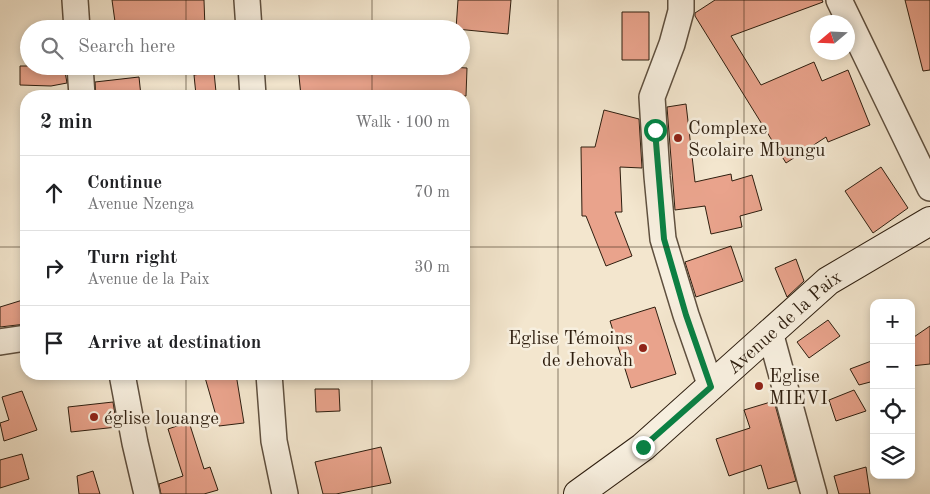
<!DOCTYPE html>
<meta charset="utf-8">
<style>
body{margin:0;font-family:"Old Standard TT",serif;background:#f2f2f2;color:#202124}
.controls{position:absolute;right:15px;bottom:15px;display:grid;overflow:hidden;border-radius:10px;box-shadow:0 2px 8px #0003}
.controls button{width:45px;height:45px;display:grid;place-items:center;padding:0;border:0;border-bottom:1px solid #e0e0e0;background:#fff;color:#202124;font:25px sans-serif}
.compass{position:absolute;left:810px;top:15px;width:45px;height:45px;border-radius:50%;background:#fff;box-shadow:0 2px 8px #0003;rotate:251deg}
.stop{position:absolute;width:15px;height:15px;margin:-11px;border:4px solid #0b8043;border-radius:50%;background:#fff}
.stop.end{background:#0b8043;border-color:#fff;box-shadow:0 1px 5px #0008}
.list{margin:0;padding:0;list-style:none}
h2{display:flex;justify-content:space-between;align-items:center;height:65px;margin:0;padding:0 20px;font-size:21px}
h2 small{font-size:16px;font-weight:400;color:#757577}
.list li{display:grid;grid-template-columns:32px 1fr auto;gap:15px;align-items:center;box-sizing:border-box;height:75px;padding:0 20px;border-top:1px solid #e0e0e0}
.list b{display:block;font-size:19px;white-space:nowrap}
.list p{margin:0;font-size:16px;white-space:nowrap;color:#757577}
.list em{font-size:16px;font-style:normal;color:#757577}
.icon{flex:none;width:28px;height:28px;fill:none;stroke:currentColor;stroke-width:2;stroke-linecap:round;stroke-linejoin:round}
.map{position:relative;flex:none;width:930px;height:494px;overflow:hidden}
.search{position:absolute;background:#fff;box-shadow:0 2px 8px #0003;left:20px;top:20px;width:450px;height:55px;display:flex;align-items:center;gap:12px;box-sizing:border-box;padding:0 18px;border-radius:28px;color:#757577;font-size:19px}
.panel{position:absolute;background:#fff;box-shadow:0 2px 8px #0003;left:20px;top:90px;width:450px;height:290px;border-radius:20px}
.map>svg:first-child{display:block}
</style>
<div class="map">
<svg width="930" height="494" viewBox="0 0 930 494">
<rect width="100%" height="100%" fill="#f3e6ce"/>
<filter id="stains"><feTurbulence type="fractalNoise" baseFrequency=".004" numOctaves="4"/><feColorMatrix values="0 0 0 0 .2 0 0 0 0 .09 0 0 0 0 .02 0 0 0 .5 -.17"/></filter>
<radialGradient id="worn" r=".72"><stop offset=".6" stop-color="#630" stop-opacity="0"/><stop offset="1" stop-color="#630" stop-opacity=".3"/></radialGradient>
<path fill="#e9a38c" stroke="#2e1e0f" d="M112,0H204L205,29H116Z
M458,0H511L508,34L456,29Z
M715,0H822L823,2L731,36L761,85L814,62L822,81L848,70L870,125L828,142L826,137L786,163L695,16V13Z
M905,0H930V70L923,71Z
M622,12H649V60H622Z
M20,66H64L67,83L51,86L20,85Z
M298,66H335V69L428,73V66L467,68L466,96H301Z
M214,72L216,92L196,95L194,75Z
M139,77L141,96H96L95,82Z
M686,104L695,182L731,174L732,181L752,175L762,210L740,216L742,227L711,234L705,206L675,210L667,107Z
M604,110L639,119L642,168L620,167L622,212H615L632,256L606,266L586,216H582L581,147H595Z
M881,167L908,208L873,233L845,191Z
M731,246L743,281L696,297L685,262Z
M796,259L804,281L787,297L775,268Z
M26,299V324L0,327V307Z
M655,307L676,374L631,388L610,321Z
M828,320L840,336L809,358L797,342Z
M930,326V364L911,366V339Z
M874,360V381L859,385L850,369Z
M204,374H236L244,423L219,426Z
M315,389H339L340,411L316,412Z
M854,390L866,411L836,421L829,400Z
M22,391L37,430L4,441L0,423L9,420L2,397Z
M774,401L796,481L768,489L761,465L729,476L716,439L750,428L744,410Z
M113,402L117,427L71,432L68,407Z
M189,422L204,469L210,467L218,490L204,494H161L159,484L183,476L168,429Z
M381,447L391,483L336,494H323L315,462Z
M22,454L29,479L0,488V460Z
M866,467L870,494H839L834,476Z
M93,471L100,494H79L77,476Z"/>
<g fill="none" stroke-linecap="round" stroke-linejoin="round">
<g stroke="#5f503f" stroke-width="28">
<path id="street" d="M75,0L77,29
M247,0L249,29
M681,0V11L672,44L652,97L657,176L663,239L686,315L711,387
M839,0L930,188
M80,66L82,96
M251,66L253,96
M770,332L814,494
M0,342L26,338
M122,374L135,443L147,494
M269,374L274,441L285,494"/>
</g>
<g stroke="#2e1e0f" stroke-width="30">
<g id="secondary">
<path id="s1" d="M578,494L643,447L828,281L930,221"/>
</g>
</g>
<use href="#street" stroke="#f7efdf" stroke-width="25"/>
<use href="#secondary" stroke="#f7efdf" stroke-width="28"/>
</g>
<g fill="none" stroke-linecap="round" stroke-linejoin="round">
<path stroke="#0b8043" stroke-width="6" d="M643,447L711,387L686,315L664,239L655,130"/>
</g>
<path fill="none" stroke="#2e1e0f" stroke-width="1" stroke-opacity="0.55" d="M186,0V29M372,0V29M558,0V494M744,0V494M186,66V96M372,66V96M0,247H26M464,247H930M186,374V494M372,374V494"/>
<g fill="#8f2418" stroke="#f7efdf" stroke-width="2">
<circle cx="678" cy="138" r="5"/>
<circle cx="643" cy="348" r="5"/>
<circle cx="759" cy="386" r="5"/>
<circle cx="94" cy="417" r="5"/>
</g>
<g text-anchor="middle" stroke-width="5" stroke-linejoin="round" paint-order="stroke">
<g font-size="19" fill="#2e1e0f" stroke="#f7efdf" text-anchor="start">
<text x="688" y="134">Complexe<tspan x="688" dy="22">Scolaire Mbungu</tspan></text>
<text x="633" y="344" text-anchor="end">Eglise Témoins<tspan x="633" dy="22">de Jehovah</tspan></text>
<text x="769" y="382">Eglise<tspan x="769" dy="22">MIEVI</tspan></text>
<text x="104" y="424">église louange</text>
</g>
<g font-size="19" fill="#2e1e0f" stroke="#f7efdf">
<text dy="7" stroke="none"><textPath href="#s1" startOffset="269">Avenue de la Paix</textPath></text>
</g>
</g>
<rect width="100%" height="100%" filter="url(#stains)"/>
<rect width="100%" height="100%" fill="url(#worn)"/>
</svg>
<div class="controls">
<button>+</button>
<button>−</button>
<button><svg class="icon" aria-label="locate" viewBox="0 0 24 24"><circle cx="12" cy="12" r="6"/><path d="M12 2v4M12 18v4M2 12h4M18 12h4"/></svg></button>
<button><svg class="icon" aria-label="layers" viewBox="0 0 24 24"><path d="M12 4l9 5-9 5-9-5zM3 14l9 5 9-5"/></svg></button>
</div>
<svg class="compass" viewBox="-18 -18 36 36"><path d="M0-13l5 13h-10z" fill="#e53935"/><path d="M0 13l5-13h-10z" fill="#757577"/></svg>
<div class="stop" style="left:655px;top:130px"></div>
<div class="stop end" style="left:643px;top:447px"></div>
<div class="search"><svg class="icon" aria-label="search" viewBox="0 0 24 24"><circle cx="10" cy="10" r="6"/><path d="M15 15l6 6"/></svg>Search here</div>
<section class="panel">
<h2>2 min<small>Walk · 100 m</small></h2>
<ul class="list">
<li><svg class="icon" aria-label="ahead" viewBox="0 0 24 24"><path d="M12 20V5M6 11l6-6 6 6"/></svg><div><b>Continue</b><p>Avenue Nzenga</p></div><em>70 m</em></li>
<li><svg class="icon" aria-label="right" viewBox="0 0 24 24"><path d="M7 20v-9h11M14 6l5 5-5 5"/></svg><div><b>Turn right</b><p>Avenue de la Paix</p></div><em>30 m</em></li>
<li><svg class="icon" aria-label="arrive" viewBox="0 0 24 24"><path d="M6 21V4h12l-3 4 3 4H6"/></svg><div><b>Arrive at destination</b></div></li>
</ul>
</section>
</div>
